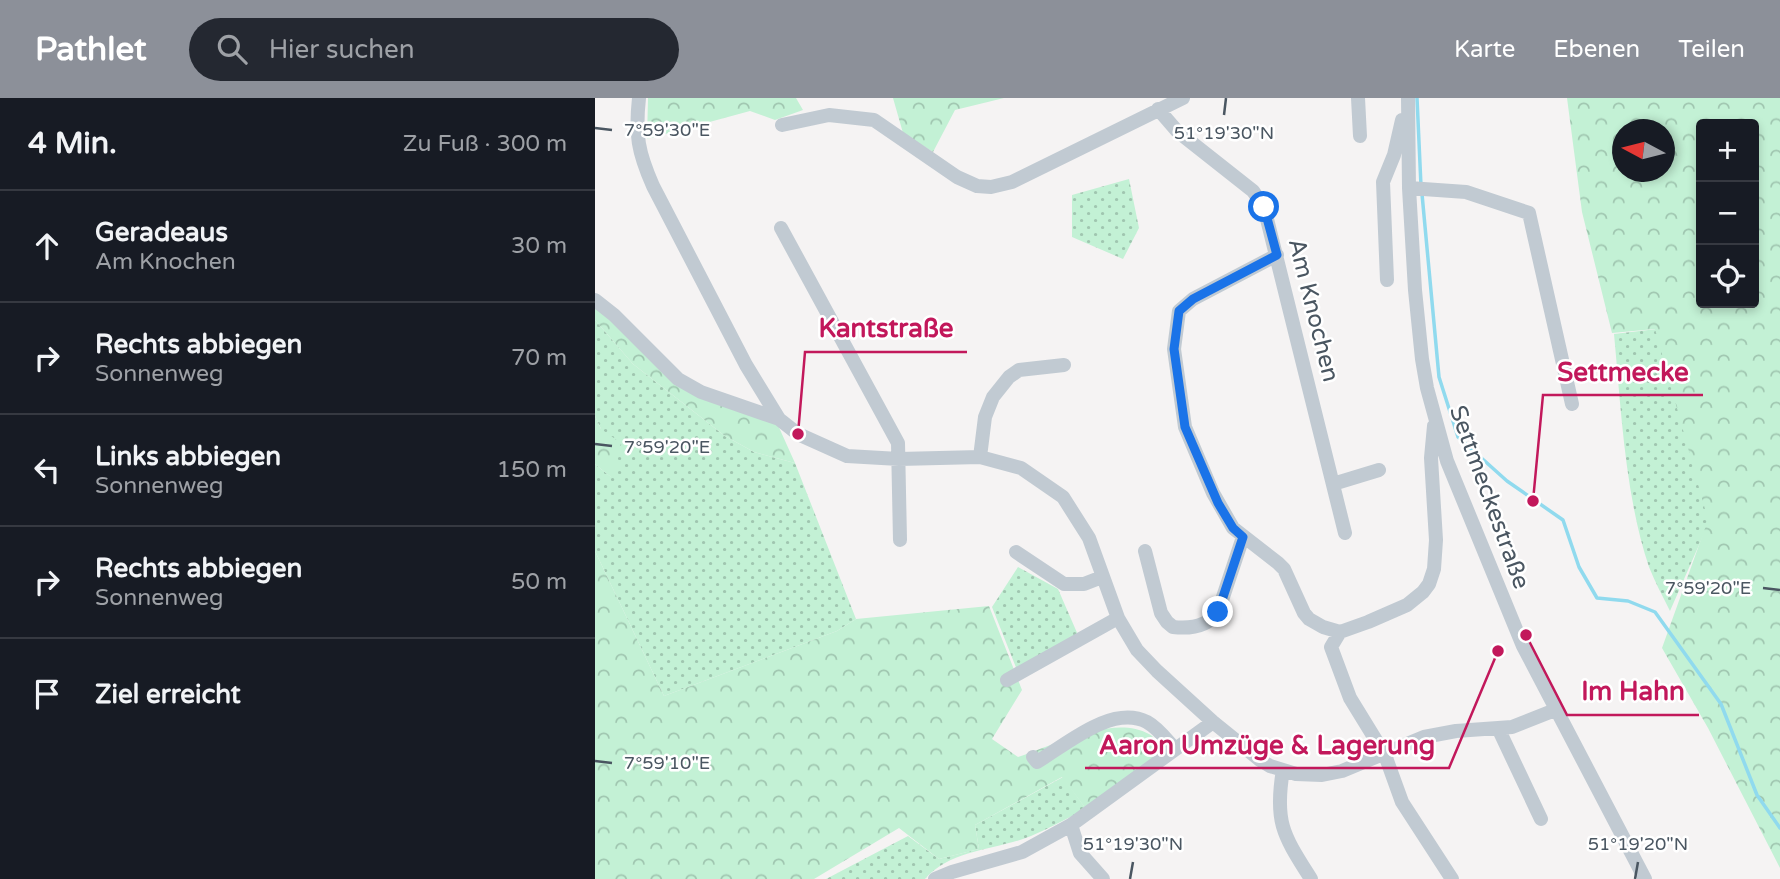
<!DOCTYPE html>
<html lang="de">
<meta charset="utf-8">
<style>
body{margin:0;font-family:"Varela Round",sans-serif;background:#242831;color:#f1f3f6}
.controls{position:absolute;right:21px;top:21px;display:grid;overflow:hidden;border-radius:7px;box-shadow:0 4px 10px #0003}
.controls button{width:63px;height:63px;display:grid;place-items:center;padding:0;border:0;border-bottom:2px solid #363941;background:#171b24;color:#f1f3f6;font:35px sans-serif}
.compass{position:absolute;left:1017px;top:21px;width:63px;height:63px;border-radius:50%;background:#171b24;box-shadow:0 4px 10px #0003;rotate:277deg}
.stop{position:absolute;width:21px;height:21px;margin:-16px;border:5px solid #1a73e8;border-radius:50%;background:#fff}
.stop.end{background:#1a73e8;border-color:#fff;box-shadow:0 2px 7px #0008}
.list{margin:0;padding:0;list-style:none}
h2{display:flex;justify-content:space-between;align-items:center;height:91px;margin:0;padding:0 28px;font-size:30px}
h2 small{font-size:23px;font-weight:400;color:#9ea1a6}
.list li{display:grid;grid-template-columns:46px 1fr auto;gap:21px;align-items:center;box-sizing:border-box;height:112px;padding:0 28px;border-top:2px solid #363941}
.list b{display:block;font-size:26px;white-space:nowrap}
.list p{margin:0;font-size:23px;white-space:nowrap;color:#9ea1a6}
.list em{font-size:23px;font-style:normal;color:#9ea1a6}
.icon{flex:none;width:38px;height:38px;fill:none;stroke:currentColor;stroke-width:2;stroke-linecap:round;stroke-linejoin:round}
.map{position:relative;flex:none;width:1185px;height:781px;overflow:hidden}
header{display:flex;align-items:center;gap:42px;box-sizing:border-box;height:98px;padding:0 35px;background:#8c9099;color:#fff}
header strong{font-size:33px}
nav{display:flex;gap:38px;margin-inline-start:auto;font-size:24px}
.search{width:490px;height:63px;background:#242831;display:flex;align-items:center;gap:18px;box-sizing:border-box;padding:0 24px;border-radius:38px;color:#9ea1a6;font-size:26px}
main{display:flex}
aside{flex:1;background:#171b24}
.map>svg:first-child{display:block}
</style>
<header>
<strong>Pathlet</strong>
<div class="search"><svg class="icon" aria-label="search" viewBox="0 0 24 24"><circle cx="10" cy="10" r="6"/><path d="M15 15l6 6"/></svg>Hier suchen</div>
<nav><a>Karte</a><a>Ebenen</a><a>Teilen</a></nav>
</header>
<main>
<aside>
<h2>4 Min.<small>Zu Fuß · 300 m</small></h2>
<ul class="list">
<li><svg class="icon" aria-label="ahead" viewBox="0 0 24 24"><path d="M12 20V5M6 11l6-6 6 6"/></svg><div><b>Geradeaus</b><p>Am Knochen</p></div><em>30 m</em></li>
<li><svg class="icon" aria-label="right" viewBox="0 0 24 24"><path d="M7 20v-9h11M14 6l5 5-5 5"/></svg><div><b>Rechts abbiegen</b><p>Sonnenweg</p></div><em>70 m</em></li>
<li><svg class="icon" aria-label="left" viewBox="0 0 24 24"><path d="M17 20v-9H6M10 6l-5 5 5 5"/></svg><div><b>Links abbiegen</b><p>Sonnenweg</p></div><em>150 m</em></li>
<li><svg class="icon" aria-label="right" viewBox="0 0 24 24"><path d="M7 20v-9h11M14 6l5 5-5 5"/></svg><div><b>Rechts abbiegen</b><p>Sonnenweg</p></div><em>50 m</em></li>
<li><svg class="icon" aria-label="arrive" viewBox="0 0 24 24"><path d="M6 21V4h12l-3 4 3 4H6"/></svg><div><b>Ziel erreicht</b></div></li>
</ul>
</aside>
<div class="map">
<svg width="1185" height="781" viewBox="0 0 1185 781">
<defs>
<pattern id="green-dots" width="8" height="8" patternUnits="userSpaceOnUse" patternTransform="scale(1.75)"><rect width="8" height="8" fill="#c3f1d5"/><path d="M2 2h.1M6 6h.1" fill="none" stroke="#a0c6b0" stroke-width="1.8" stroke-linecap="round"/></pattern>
<pattern id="forest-crowns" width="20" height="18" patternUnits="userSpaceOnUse" patternTransform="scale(1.75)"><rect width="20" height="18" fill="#c3f1d5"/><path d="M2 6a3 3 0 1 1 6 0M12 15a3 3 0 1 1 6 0" fill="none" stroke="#a0c6b0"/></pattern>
</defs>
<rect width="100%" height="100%" fill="#f5f3f3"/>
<path fill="url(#green-dots)" d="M534,81L544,130L528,161L477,139V97Z
M0,222L38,266L130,338L159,354L200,365L261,521L242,533L69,598L0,453V366L16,379L6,331L0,318Z
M1062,231L1115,422L1075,513C1068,499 1060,484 1054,469C1030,398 1026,310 1019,236Z
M423,469L463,491L483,537L422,572L397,509Z
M468,679L491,711C472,720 455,730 436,738C402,752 356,751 330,781H231L313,738L344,761L384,751L380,727Z"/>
<path fill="url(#forest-crowns)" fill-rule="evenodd" d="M53,0H201L208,12L180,22L155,13L52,41Z
M298,0H409L360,12L338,54L308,35Z
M972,0H1185V770L1113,630L1067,550L1113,422L1060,231L1017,235L987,114ZM1106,26H1159V205H1106ZM1028,32H1070V74H1028Z
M0,208L81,282L182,325L200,365L159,354L130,338L38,266L0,222Z
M0,318L6,331L26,345L17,380L0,366Z
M0,453L69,598L242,533L261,521L394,508L427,592L397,641L423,659C459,647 518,616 554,636C560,639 564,647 567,653L491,711L467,679L380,727L384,751L344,761L304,730L219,781H0Z"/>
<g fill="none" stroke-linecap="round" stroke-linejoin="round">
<path stroke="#90daee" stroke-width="3.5" d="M822,0L826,88
M827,96L844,279L863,339L912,383L968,422L984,469L1002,500L1033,503L1060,514L1126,606L1162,697L1185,730"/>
<path stroke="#c1cad2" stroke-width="14" d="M44,0C40,37 43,54 58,88L151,267L184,321L203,336L252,358L304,361L385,359L426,370L468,399L494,440L523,520L542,552L562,573L618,624L665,662L675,668L701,676L727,677L747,673L829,639L861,633L917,629L960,612
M763,0L765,38
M813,0L814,90L820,192L827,261L832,290L852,363L928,548L1050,781
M563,11L582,33L658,93L669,109L750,435
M187,27L234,17L279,22L362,79L382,88L396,89L417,84L588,0
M814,90L871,94L934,115L977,306
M186,130L303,345L305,442
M682,157L598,201L584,213L579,251L590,329L618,395L638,430L683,465L689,471L709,515L714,521L728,529L745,534L773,524L812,507L828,494L834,486L839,471L841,442L836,360L839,328
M792,182L788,84L799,57L807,22
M0,202L19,217L83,281L106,294L184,321
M385,359L390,319L398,299L414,279L424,272L469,267
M738,386L784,372
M550,453L566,515L572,524L578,529C595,531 612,529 623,514L648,439
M421,454L469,486H489L507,479
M745,534L736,549L755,600L790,657L807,704L857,781
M412,582L523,520
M904,632L946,721
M438,659L442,664C472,646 517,606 552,624C563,630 571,641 580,651
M688,672C679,725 689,738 716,781
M340,781L357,774L427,754L476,727
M508,781L485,755L476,727L618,624"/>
</g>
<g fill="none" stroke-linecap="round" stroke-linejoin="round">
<path stroke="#1a73e8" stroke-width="9" d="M623,514L648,439L638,430L623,405L590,329L579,251L584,213L598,201L682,157L669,109"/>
</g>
<path fill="none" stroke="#4a5661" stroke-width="2.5" d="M629,17L631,0M0,30L17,32M0,346L17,348M1168,490L1185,492M0,663L17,665M535,781L538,764M1040,781L1043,764"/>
<g text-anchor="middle" stroke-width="5" stroke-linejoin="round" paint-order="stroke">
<g font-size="24" fill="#4a5661" stroke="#fff">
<text transform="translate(719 212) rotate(76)" y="8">Am Knochen</text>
<text transform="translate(895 399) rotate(70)" y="8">Settmeckestraße</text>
</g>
</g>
<g font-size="18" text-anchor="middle" fill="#4a5661" stroke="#fff" stroke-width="5" stroke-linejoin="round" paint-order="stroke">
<text x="72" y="38">7°59'30"E</text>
<text x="629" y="41">51°19'30"N</text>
<text x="72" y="355">7°59'20"E</text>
<text x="1113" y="496">7°59'20"E</text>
<text x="72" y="671">7°59'10"E</text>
<text x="538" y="752">51°19'30"N</text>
<text x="1043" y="752">51°19'20"N</text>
</g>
<path fill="none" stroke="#c2185b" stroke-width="2.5" d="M203 336L210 254H372M938 403L948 297H1108M931 537L972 617H1104M903 553L854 670H490"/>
<g fill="#c2185b" stroke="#fff" stroke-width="2.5">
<circle cx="203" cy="336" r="7"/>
<circle cx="938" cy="403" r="7"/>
<circle cx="931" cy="537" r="7"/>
<circle cx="903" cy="553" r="7"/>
</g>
<g font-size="26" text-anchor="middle" font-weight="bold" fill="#c2185b" stroke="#fff" stroke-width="5" stroke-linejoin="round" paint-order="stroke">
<text x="291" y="239">Kantstraße</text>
<text x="1028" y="283">Settmecke</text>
<text x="1038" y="602">Im Hahn</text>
<text x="672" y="656">Aaron Umzüge &amp; Lagerung</text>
</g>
</svg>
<div class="controls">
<button>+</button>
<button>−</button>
<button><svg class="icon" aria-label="locate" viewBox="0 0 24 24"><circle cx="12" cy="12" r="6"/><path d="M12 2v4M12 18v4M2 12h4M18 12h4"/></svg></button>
</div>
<svg class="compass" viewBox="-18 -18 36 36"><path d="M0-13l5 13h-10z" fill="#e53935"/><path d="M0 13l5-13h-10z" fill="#9ea1a6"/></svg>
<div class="stop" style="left:669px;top:109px"></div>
<div class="stop end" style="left:623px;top:514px"></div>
</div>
</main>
